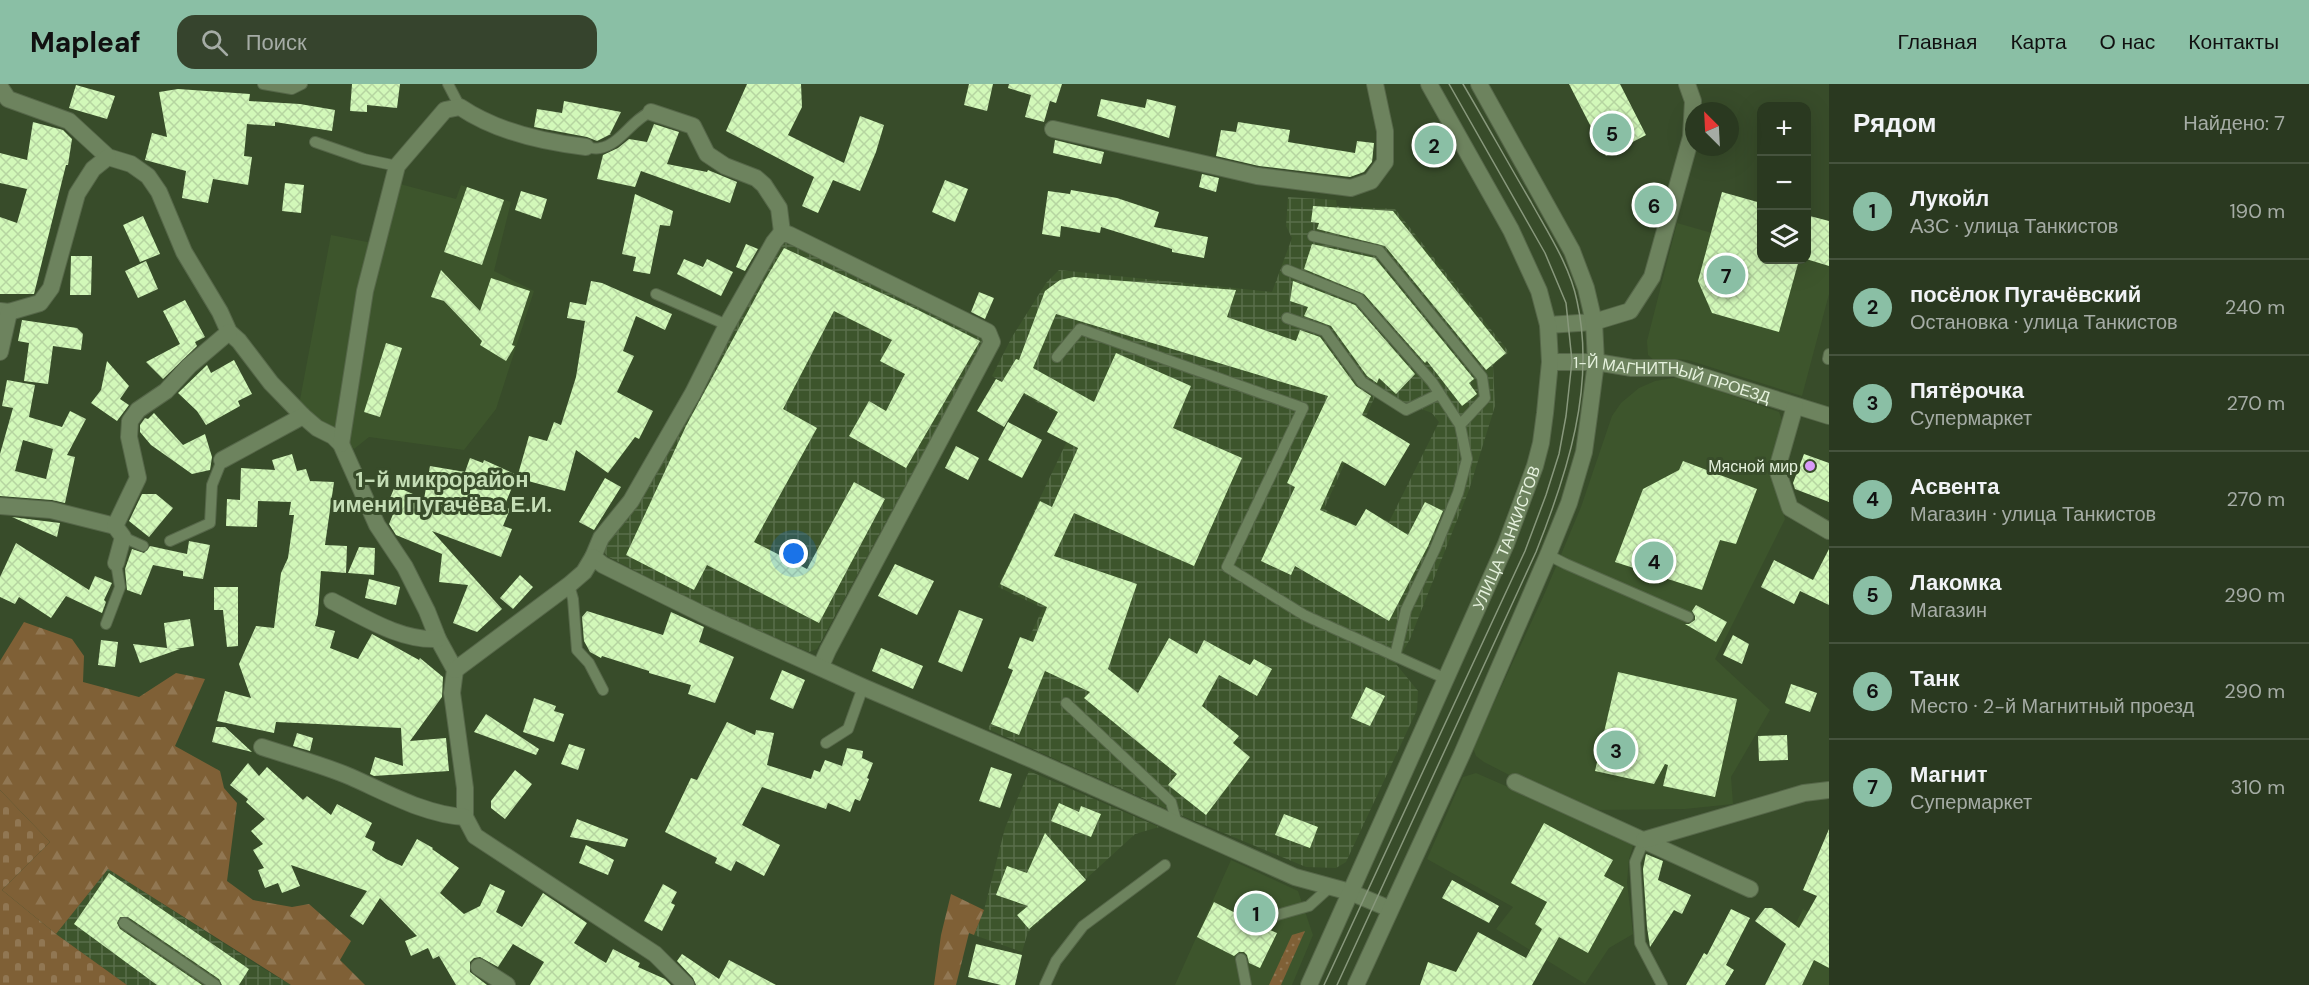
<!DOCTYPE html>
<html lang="ru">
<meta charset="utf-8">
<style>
body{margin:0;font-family:"DM Sans",sans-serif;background:#36442d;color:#f1f3f6}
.controls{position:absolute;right:18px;top:18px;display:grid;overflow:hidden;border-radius:12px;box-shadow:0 6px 24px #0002}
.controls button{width:54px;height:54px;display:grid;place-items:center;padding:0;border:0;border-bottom:2px solid #46533e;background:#2a3920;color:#f1f3f6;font:30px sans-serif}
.compass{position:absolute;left:1685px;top:18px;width:54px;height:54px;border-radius:50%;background:#2a3920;box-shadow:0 6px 24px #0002;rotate:336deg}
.you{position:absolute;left:794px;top:470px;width:21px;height:21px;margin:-15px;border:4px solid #fff;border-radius:50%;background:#1a73e8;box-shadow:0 0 0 9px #1a73e833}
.badge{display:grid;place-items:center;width:39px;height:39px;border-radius:50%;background:#8abfa5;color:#111;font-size:20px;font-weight:700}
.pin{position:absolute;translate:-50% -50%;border:3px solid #fff;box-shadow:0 2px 6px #0006}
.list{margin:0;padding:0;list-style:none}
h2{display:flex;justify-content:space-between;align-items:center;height:78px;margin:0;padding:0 24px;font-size:26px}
h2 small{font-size:20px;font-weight:400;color:#a5aca5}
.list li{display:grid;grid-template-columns:39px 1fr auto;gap:18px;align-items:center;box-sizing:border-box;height:96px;padding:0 24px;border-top:2px solid #46533e}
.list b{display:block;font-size:22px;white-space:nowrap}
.list p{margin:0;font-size:20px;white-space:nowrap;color:#a5aca5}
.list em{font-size:20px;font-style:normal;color:#a5aca5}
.icon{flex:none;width:33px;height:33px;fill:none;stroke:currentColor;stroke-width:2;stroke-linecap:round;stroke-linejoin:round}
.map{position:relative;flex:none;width:1829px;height:901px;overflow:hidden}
header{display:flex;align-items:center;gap:36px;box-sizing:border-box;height:84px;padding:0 30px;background:#8abfa5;color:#111}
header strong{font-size:28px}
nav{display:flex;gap:33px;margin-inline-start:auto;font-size:21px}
.search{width:420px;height:54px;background:#36442d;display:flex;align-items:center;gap:15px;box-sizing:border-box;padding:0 21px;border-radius:18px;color:#a5aca5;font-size:22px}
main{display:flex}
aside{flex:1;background:#2a3920}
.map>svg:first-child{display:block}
</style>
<header>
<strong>Mapleaf</strong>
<div class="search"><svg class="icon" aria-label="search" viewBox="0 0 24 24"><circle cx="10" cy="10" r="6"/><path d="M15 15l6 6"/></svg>Поиск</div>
<nav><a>Главная</a><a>Карта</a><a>О нас</a><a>Контакты</a></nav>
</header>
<main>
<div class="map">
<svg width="1829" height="901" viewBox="0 0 1829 901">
<defs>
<pattern id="industrial-grid" width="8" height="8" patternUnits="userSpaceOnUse" patternTransform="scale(1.5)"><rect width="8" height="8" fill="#3d552c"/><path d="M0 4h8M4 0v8" fill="none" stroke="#596e4a"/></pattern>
<pattern id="green-dots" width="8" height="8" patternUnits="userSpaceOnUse" patternTransform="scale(1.5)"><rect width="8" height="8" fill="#7f6036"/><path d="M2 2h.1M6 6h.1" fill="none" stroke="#917753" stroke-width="1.8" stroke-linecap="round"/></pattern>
<pattern id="forest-firs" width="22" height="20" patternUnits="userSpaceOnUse" patternTransform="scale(1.5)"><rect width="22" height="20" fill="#7f6036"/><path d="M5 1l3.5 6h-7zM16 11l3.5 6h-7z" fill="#917753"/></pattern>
<pattern id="cemetery-stones" width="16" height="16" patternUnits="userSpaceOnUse" patternTransform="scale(1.5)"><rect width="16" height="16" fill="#7f6036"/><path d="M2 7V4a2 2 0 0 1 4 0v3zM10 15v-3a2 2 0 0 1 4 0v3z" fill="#917753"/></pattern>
<pattern id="building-cross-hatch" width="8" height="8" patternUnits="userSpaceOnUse" patternTransform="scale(1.5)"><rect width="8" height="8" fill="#d2f8b9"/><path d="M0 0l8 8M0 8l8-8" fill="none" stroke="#b6d5a1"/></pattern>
</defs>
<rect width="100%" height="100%" fill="#384c2a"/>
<path fill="#3d552c" d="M400,100L456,115L461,101L511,118L494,187L534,207L496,325L464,366L369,353L354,365L337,347L299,321L331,151L383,161Z
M1677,139L1761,163L1762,176L1807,175L1829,182V210L1802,312L1688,276L1674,275L1657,279L1648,271L1647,257Z
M1679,293L1779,328L1784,341L1772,386L1785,435L1715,575L1770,626L1731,693L1733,720L1685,725L1599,726L1517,695L1484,678L1476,672L1473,664L1544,511L1581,423L1612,332L1621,319L1639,304L1655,297Z
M1476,689L1634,758L1629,775L1627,798L1633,850L1609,864L1585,900L1496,845L1513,823L1427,775L1463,693Z
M1231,776L1298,807L1313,851L1292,901H1175Z
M1803,825L1829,839V901H1765Z"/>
<path fill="url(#industrial-grid)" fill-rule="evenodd" d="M1288,113L1336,116L1337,122L1395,125L1509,268L1493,281L1495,322L1469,406L1410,555L1396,580L1418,607L1417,626L1346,778L1336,784L1306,783L1178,730L988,645L1013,586L1008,584L1020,553L1028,556L1043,524L998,503L1075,340L992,292L1012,253L1046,199L1059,186L1272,208L1292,154L1286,142ZM1377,308L1432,329L1439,338L1389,438L1366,425L1356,442L1324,425Z
M785,158L983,251L985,255L817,565L809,568L709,525L607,472L602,466L782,160Z
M1029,687L1159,743L1135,750L1028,848L1022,868L974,851L984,826L1005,744Z
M108,785L259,882L291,901H127L56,850Z"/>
<path fill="url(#green-dots)" d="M1305,847L1281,901H1269L1292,851Z"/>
<path fill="url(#forest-firs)" d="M24,538L72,555L84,572L83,598L139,613L176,589L205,595L175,662L220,687L224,704L237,719L227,797L253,816L292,823L309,820L351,857L340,876L365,901H291L108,785L56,850L2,806L50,758L0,706V577Z
M951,810L984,826L974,851L969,849L956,901H934L941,851Z"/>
<path fill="url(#cemetery-stones)" d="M0,706L50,758L2,806L56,850L127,901H0Z"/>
<path fill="url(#building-cross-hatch)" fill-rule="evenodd" d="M352,0H400L397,24L367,21V28L350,27Z
M747,0H801L802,23L788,51L844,79L860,32L884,41L876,68L860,107L833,96L818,129L802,122L814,93L726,47Z
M969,0H993L987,27L964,21Z
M1009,0H1062L1056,19L1050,17L1044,38L1025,33L1031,11L1008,4Z
M1569,0H1620L1646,51L1606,72Z
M76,1L115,12L107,35L69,24Z
M178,5L250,10L249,17L300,20L335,26L332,47L275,38V42L247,40L244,72L252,73L248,101L213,95L208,119L182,114L186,87L145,76L152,49L167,53L159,8Z
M1101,15L1145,24L1147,15L1176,22L1169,54L1097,32Z
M564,17L621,28L610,50H611L597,57L587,53L534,43L537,25L562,29Z
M33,38L63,46L72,55L68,81H66L34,210H0V133L17,139L27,105L0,99V69L27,76Z
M1238,38L1290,46L1288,58L1355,69L1357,57L1374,59L1372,78L1364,88L1350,93L1259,82L1216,72L1221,46L1236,48Z
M654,40L679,48L667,80L707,88L708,86L737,98L730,119L641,87L635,103L597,95L603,71L618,64L629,55L647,58Z
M1055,56L1104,68L1101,80L1053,69Z
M1202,90L1219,94L1216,108L1199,103Z
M945,96L968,105L955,138L932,128Z
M285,99L304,101L301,129L282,127Z
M467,103L504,116L482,181L444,168Z
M1071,106L1117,114L1159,128L1154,143L1208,153L1204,174L1172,168V165L1101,143L1100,149L1061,142L1060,153L1042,150L1048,107L1070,110Z
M521,107L547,115L541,135L515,126Z
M1722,108L1761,119V176H1799L1779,248L1712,229L1698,197Z
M635,110L673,127L670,142L660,141L650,190L633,187L636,173L622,170Z
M1313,122L1393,127L1506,269L1486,286L1385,162L1317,145L1319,139L1311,138Z
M1806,131L1829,137V182L1806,175Z
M143,132L160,170L140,178L123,141Z
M746,160L758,165L745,187L736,183Z
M1312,160L1375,174L1474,295L1469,299L1477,310L1462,322L1427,277L1425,279L1364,210L1304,185Z
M784,164L918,226L980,257L906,384L849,352L869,317L886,327L905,290L880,277L892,256L834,227L783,325L817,344L754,458L807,485L854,398L885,415L819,539L707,481L694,506L626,471L686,342L765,196Z
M71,172H92L91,211H70Z
M684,175L703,183L707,175L733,188L721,212L677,190Z
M146,177L158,205L138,214L125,187Z
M441,186L480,227L491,194L530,207L512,261L515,262L506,277L480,261L482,257L444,217L431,213Z
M1074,193L1236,206L1227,233L1296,257L1300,246L1320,253L1356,302L1371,312L1362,331L1410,360L1385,402L1342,377L1320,426L1356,442L1366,425L1408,451L1425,418L1443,427L1428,462L1389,537L1295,482L1291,491L1261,477L1295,403L1287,399L1328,312L1056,230L1033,284L1094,318L1116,269L1191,302L1173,344L1242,374L1194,482L1074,429L1054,472L1137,500L1108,585L1138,609L1169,554L1197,570L1204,556L1250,581L1254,575L1272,585L1257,612L1219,591L1202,622L1239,652L1233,659L1250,673L1206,731L1168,701L1177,690L1084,614L1090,608L1045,587L1019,651L991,640L1013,586L1008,584L1020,553L1033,558L1047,523L1000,500L1040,417L1052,423L1078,364L1047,348L1058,328L1024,309L1004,343L977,327L996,295L1002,298L1016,275L1019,276L1045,207L1060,196Z
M591,197L602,199L672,230L665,246L636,232L623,267L634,272L617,308L653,327L639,355L635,353L608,389L576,366L565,407L517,394L529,352L547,357L554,338L561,341L576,293L585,237L567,234L570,218L586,221Z
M1293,197L1355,221L1415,290L1396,310L1379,294L1377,299L1367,292L1331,242L1304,232L1308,223L1290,217Z
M979,208L994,214L985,235L971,228Z
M185,216L205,253L195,258L197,262L163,295L146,278L180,260L163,227Z
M22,236L77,244L83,250L81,266L53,262L48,300L24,297L29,259L18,257Z
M386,259L402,264L380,333L364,328Z
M234,276L252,310L238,317L240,322L206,341L197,327L178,309L207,281L211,289Z
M107,277L129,302L120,315L129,321L117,337L91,319L101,306Z
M7,296L35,301L29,333L62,343L70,327L86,335L67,371L75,373L65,419L52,416L0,412V370L13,324L2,322ZM23,356L53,365L46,395L15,387Z
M154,329L183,361L205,350L212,373L210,386L192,390L151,361L140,348V341L145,334L148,335Z
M1008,338L1042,356L1022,394L988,376Z
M956,362L979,374L968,396L945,384Z
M292,370L297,387L306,385L310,397L334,398L325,461L347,462L346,489L321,487L318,530L315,542L335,547L330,564L358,575L372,550L419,576L420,574L443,593L442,613L410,657L446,654L449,687L374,692L370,690L375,673L403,682L401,644L276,638L274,649L217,637L225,607L251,614L239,580L256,542L274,544L281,489L288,474L294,431H289L291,418L258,417L257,443L226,442L227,415L240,416L241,384L275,386L272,376Z
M1804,370L1829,379V418L1795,405L1793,399Z
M470,374L483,379L484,376L517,391L504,423L510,425L503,442L512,445L501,473L432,447L502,525L477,548L453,539L468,501L439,498L442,470L396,451L389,440L394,428L386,424L395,402L424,415L430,382L465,388Z
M1683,377L1757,405L1736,460L1720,456L1702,506L1615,478L1643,405L1679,386Z
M605,394L621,403L594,446L579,438Z
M142,410H156L173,424L149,453L129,437Z
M12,433L60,439L57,453Z
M189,457L210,461L203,495L183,492V487L153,481L141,511L127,506L125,485L132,465L144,469L150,462L187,470Z
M16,459L89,506L95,492L112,499L104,516L106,518L102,529L66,512L51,534L19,513L15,520L0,513V493Z
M359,463L375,464L374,491L348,489Z
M1829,465V521L1800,507L1794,520L1761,503L1774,476L1813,496Z
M895,480L934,497L917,531L878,512Z
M520,491L533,503L513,525L500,514Z
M369,495L400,503L396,521L365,514Z
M214,503H238V562L227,563L223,526H214Z
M1696,521L1727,538L1716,558L1685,540H1689L1695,536V532L1692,527Z
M959,526L983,535L962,588L938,578Z
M587,527L663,551L671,528L704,543L699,558L734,573L715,619L688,610L691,601L649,589V587L602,572L601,574L590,568L584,557L582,533Z
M190,535L194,562L175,565H180L140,579L133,560L167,564L164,539Z
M1733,551L1749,560L1742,580L1723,571Z
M101,556L118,558L115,583L98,581Z
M881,564L923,582L913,605L872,587Z
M782,586L805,596L793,625L770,615Z
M1618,588L1737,615L1715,713L1663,702L1668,681L1665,680L1654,700L1595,687Z
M1791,600L1817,609L1810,628L1785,619Z
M1366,603L1385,612L1370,642L1351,634Z
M534,614L556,622L554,627L564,630L554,658L523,648Z
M486,630L539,665L536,671L474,648Z
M727,638L755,651L756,646L774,649L767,681L811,695L814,686L820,688L825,676L842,682L847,664L863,667L862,674L873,679L867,694L869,695L860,717L855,715L850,728L828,719L826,725L762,703L742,741L780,761L764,792L736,777L731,787L715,779L717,774L665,748L691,694L697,696Z
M216,643H225L252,668L212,658Z
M297,649L313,654L310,667L293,662Z
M1787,651L1788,676L1759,677L1758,652Z
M569,660L585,665L578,686L561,680Z
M248,679L259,692L267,683L303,716L307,712L331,731L337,720L372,739L365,753L375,758L372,766L386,775L402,782L417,755L433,764L432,765L459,784L440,809L464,830L480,822L490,800L505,807L496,828L522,843L543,809L587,839L574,859L606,879L613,865L640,879L638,883L665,895L671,901H530L544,878L513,860L498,883L480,873L474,874L470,878V888L487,901H456L439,872L433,875L428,864L411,872L405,857L417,852L380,814L363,841L350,832L367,807L291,781L300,802L282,809L278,799L265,804L258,786L264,784L253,766L263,760L251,747L265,735L246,718L248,715L230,701Z
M991,683L1012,690L1000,724L979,717Z
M515,686L532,700L505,735L491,724V717Z
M1059,719L1079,728L1081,722L1101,730L1091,753L1051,737Z
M1284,730L1318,743L1310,764L1275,751Z
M577,735L628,755L625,763L570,753Z
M1544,739L1613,776L1604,792L1624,803L1588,869L1559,853L1532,901H1420L1428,878L1456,888L1478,848L1526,874L1542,845L1535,840L1547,818L1511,799Z
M1829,745V884L1814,876L1802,901H1765L1786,860L1755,837L1765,824H1772L1799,844L1817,812L1803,806Z
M1045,749L1086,796L1029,845L1017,831L1028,822L996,811L1007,782L1027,789Z
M586,761L614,776L608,791L579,779Z
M1646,770L1663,777L1658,796L1691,811L1682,830L1674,826L1650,863L1647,843L1643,785Z
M109,789L249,885L239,901H222L219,895L128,833H120L117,839L120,845L202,901H157L74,840Z
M1452,796L1499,822L1489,839L1442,814Z
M663,800L677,808L671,819L675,821L662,847L644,837Z
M1214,818L1253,838V844L1257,848L1268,845L1277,849L1260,884L1249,879L1247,871L1244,868H1239L1234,872L1197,853Z
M1731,825L1750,834L1726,881L1734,886L1725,901H1686L1704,869L1707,871Z
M976,860L1022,871L1015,901H1001L968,893Z
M682,870L719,895L729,876L776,901H696L693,894L677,877Z"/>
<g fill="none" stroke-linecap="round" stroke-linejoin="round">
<g stroke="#566749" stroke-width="12">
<path id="service" d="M263,0L292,5L302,0
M448,0L460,23
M315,58L364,75L397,82
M586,63C590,64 596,65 600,64C620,61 632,35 651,28
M1313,152L1379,167L1482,293L1485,314L1460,341
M1287,186L1359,215L1432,298L1460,341L1467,375L1458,409L1435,465L1406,526L1395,572
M656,210L727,241
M1287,234L1325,247L1362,298L1406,326L1439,310
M1057,273L1080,245L1303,324L1227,483L1304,531L1444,594
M1828,275L1829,270
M123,453L143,462
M170,457L210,439L212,401L222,376
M1548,471L1566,480L1688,533
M569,501L573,515L577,566L589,579L603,606
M106,540L120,503L116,479
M1066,619L1171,718L1177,740
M826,659L848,645L863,603
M1644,756L1635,778L1640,859L1662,901
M124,839L215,901
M1260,841L1277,831L1309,822L1330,803
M1241,875L1246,901
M1045,901L1056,877L1083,842L1165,781"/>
</g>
<g stroke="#566749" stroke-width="18">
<g id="minor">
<path d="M0,3L8,15L69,37L108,73L131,80L148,92L159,108L184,168L220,228L229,248L239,257L271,299L303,332L317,344L333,352L341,360L377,441L405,483L427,527L438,555L455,586L452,609L465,704V733L475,752L655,870L686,901"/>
<path d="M651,28L693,42L707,70L725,82L756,94L764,101L779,124L782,148"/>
<path d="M1053,45L1257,92L1351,104L1371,97L1385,78V47L1375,0"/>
<path d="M0,227L9,228L40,219L51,204L77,110L93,85L108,73"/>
<path d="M1548,241L1594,238L1630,227L1652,193L1691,53L1693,17L1687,0"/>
<path d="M0,268L9,228"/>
<path id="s1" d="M1550,278H1596L1632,284H1675L1829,332"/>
<path d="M1795,322L1777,385L1790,424L1829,447"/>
<path d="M341,360L365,207L397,82L445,26L460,23C497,48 542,58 586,63"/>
<path d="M222,376L303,332"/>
<path d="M0,422L51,426L115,442"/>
<path d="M593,473L601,454L631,417L693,309L727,241L774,158L782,148L790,151L988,248L992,258L828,566L821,582"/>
<path d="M116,479L123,453L115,442L138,394L129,353L130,337L138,326L166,307L189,282L229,248"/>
<path d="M332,517C364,533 400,557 438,555"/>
<path d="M455,586L569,501L584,488L593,473L603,481L708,533L863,603L1033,676L1295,793L1350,808L1390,825"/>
<path d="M262,663C292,673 323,681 351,693C387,709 426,731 465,733"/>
<path d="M1515,698L1750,805"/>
<path d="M1644,756L1804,709L1829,706"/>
<path d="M479,883L507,901"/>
</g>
</g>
<g stroke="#566749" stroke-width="18">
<g id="secondary">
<path id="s2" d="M1309,901L1506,460L1535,382L1541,359L1545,329L1550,278L1548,241L1539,207L1511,146L1429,0"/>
<path d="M1356,901L1462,670L1548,471L1569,419L1584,368L1589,332L1596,278L1594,238L1586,204L1572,167L1479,0"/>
</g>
</g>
<use href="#service" stroke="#6d835e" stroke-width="10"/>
<use href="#minor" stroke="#6d835e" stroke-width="16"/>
<use href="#secondary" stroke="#6d835e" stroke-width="16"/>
<path stroke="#88987c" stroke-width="1.5" d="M1324,901L1525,467L1546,411L1559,370L1566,332L1572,277L1566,219L1545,169L1449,0
M1337,901L1536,468C1567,390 1596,302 1577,217C1570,182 1548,149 1531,118C1508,79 1486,39 1463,0"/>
</g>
<circle fill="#d89af8" stroke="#384c2a" stroke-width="2" cx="1810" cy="382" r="6"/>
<g text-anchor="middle" stroke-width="6" stroke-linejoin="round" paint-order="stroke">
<g font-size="16" fill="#e5f1dd" stroke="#384c2a">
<text dy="6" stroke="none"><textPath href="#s1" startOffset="124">1-Й МАГНИТНЫЙ ПРОЕЗД</textPath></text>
<text dy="6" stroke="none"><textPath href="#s2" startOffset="489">УЛИЦА ТАНКИСТОВ</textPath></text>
</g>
<g font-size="16" fill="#e5f1dd" stroke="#384c2a" text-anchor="end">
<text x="1798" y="388">Мясной мир</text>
</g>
<g font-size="22" font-weight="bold" fill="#c4ddb5" stroke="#384c2a">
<text x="442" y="403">1-й микрорайон<tspan x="442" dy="25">имени Пугачёва Е.И.</tspan></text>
</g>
</g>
</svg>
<div class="controls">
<button>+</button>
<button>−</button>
<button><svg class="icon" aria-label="layers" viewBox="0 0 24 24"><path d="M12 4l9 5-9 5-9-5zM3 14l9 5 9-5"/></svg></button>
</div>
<svg class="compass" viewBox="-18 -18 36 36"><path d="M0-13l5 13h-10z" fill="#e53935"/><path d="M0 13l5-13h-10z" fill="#a5aca5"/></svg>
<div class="you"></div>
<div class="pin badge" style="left:1256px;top:829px">1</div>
<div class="pin badge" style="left:1434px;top:61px">2</div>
<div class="pin badge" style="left:1616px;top:666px">3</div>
<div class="pin badge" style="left:1654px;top:477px">4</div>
<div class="pin badge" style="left:1612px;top:49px">5</div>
<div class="pin badge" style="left:1654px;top:121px">6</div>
<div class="pin badge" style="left:1726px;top:191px">7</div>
</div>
<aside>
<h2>Рядом<small>Найдено: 7</small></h2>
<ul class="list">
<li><span class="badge">1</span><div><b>Лукойл</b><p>АЗС · улица Танкистов</p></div><em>190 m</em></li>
<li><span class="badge">2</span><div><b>посёлок Пугачёвский</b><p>Остановка · улица Танкистов</p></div><em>240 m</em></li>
<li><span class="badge">3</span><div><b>Пятёрочка</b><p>Супермаркет</p></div><em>270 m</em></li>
<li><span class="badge">4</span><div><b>Асвента</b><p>Магазин · улица Танкистов</p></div><em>270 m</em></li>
<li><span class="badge">5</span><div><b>Лакомка</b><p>Магазин</p></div><em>290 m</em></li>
<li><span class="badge">6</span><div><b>Танк</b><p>Место · 2-й Магнитный проезд</p></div><em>290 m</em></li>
<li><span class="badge">7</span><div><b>Магнит</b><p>Супермаркет</p></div><em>310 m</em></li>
</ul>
</aside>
</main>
